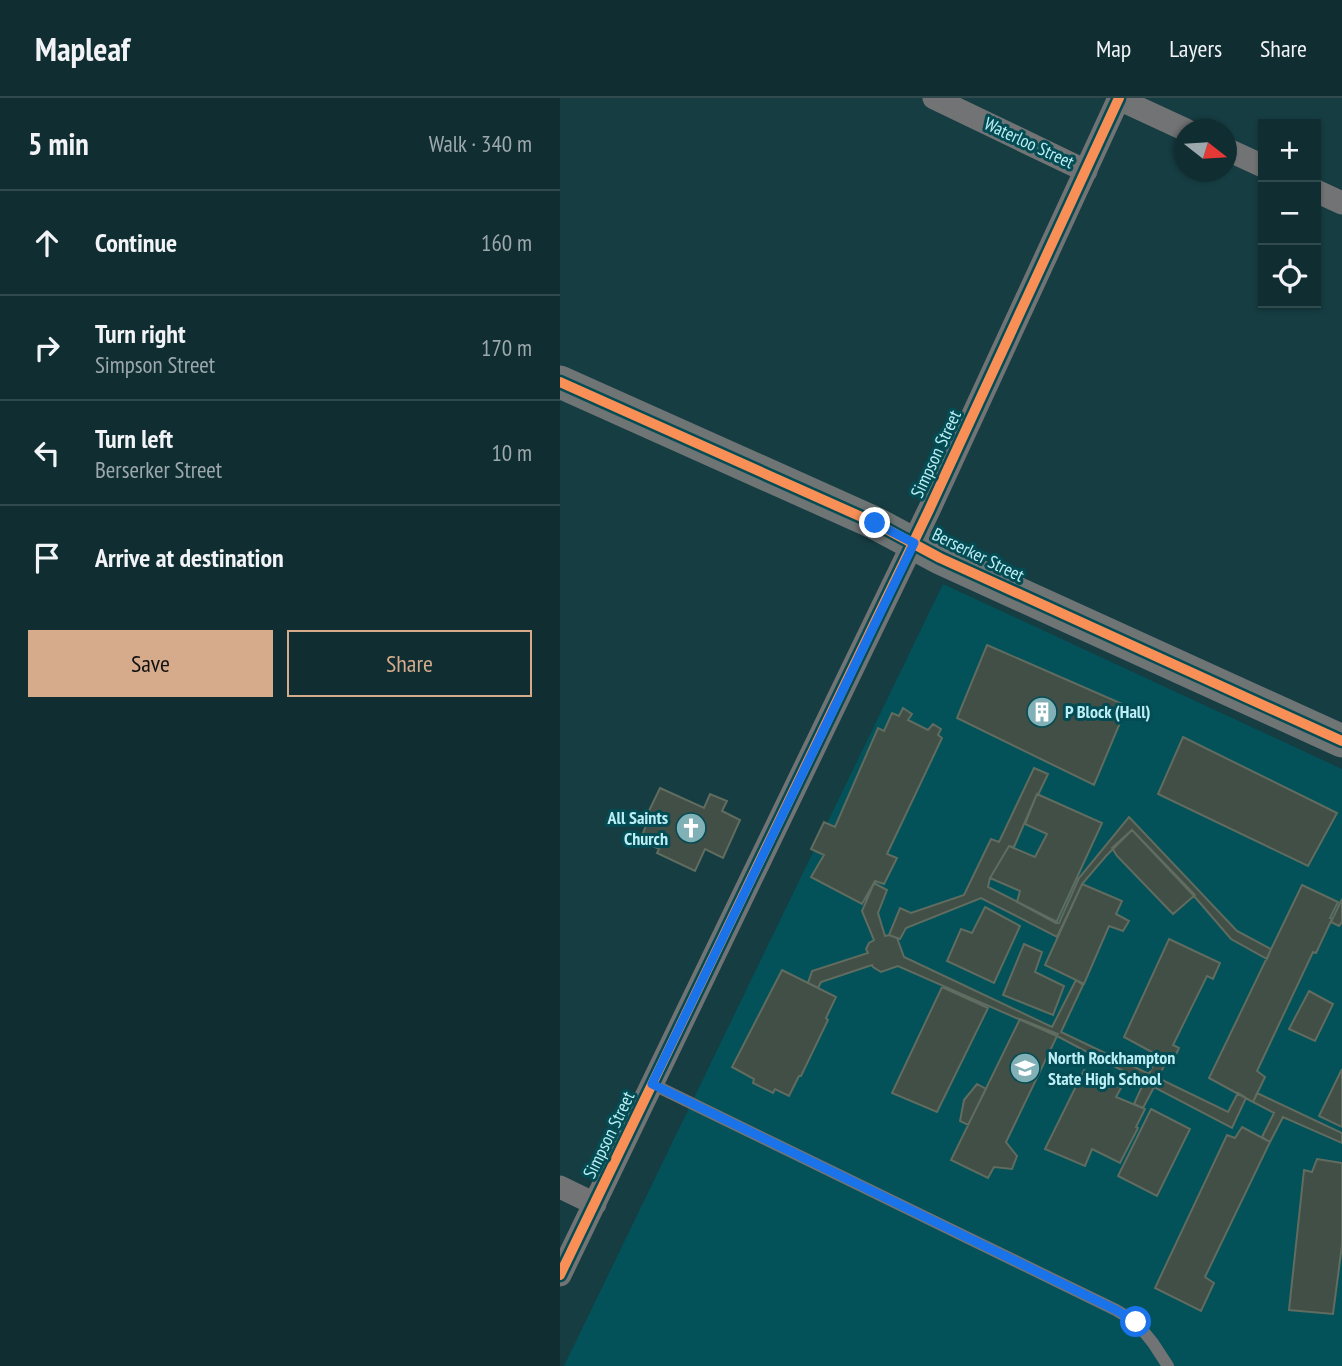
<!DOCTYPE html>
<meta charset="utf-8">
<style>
body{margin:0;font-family:"PT Sans Narrow",sans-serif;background:#1e3a3e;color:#f1f3f6}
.controls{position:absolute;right:21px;top:21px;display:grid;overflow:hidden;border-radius:0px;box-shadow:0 2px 5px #0004}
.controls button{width:63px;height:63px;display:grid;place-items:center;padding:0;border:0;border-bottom:2px solid #304a4d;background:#102e32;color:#f1f3f6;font:35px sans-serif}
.compass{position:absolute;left:614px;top:21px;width:63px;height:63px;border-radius:50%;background:#102e32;box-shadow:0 2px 5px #0004;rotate:107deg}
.stop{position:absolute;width:21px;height:21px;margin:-16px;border:5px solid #1a73e8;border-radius:50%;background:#fff}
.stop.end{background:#1a73e8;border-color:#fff;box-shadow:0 2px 7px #0008}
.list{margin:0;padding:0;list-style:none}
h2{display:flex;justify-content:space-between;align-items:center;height:91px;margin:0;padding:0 28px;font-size:30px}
h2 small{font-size:23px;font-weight:400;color:#9ca8ac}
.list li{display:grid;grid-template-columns:46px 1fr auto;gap:21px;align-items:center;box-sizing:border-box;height:105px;padding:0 28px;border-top:2px solid #304a4d}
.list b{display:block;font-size:26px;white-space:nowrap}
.list p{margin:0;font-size:23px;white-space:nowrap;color:#9ca8ac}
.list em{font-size:23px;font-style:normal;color:#9ca8ac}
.actions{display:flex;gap:14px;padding:21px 28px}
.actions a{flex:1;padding:16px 0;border:2px solid #d6ab8b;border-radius:0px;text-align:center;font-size:24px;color:#d6ab8b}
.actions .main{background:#d6ab8b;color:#111}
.icon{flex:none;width:38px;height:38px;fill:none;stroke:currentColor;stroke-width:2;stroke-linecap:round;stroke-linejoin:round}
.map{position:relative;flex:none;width:782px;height:1268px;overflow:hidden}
header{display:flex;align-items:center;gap:42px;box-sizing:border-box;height:98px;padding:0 35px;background:#102e32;border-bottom:2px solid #304a4d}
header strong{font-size:33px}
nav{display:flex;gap:38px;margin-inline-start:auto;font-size:24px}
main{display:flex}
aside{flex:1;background:#102e32}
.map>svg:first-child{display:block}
</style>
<header>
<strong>Mapleaf</strong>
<nav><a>Map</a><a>Layers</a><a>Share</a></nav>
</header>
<main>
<aside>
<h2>5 min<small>Walk · 340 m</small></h2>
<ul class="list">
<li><svg class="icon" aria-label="ahead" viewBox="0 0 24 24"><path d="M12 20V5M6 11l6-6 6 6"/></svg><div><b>Continue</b></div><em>160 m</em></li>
<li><svg class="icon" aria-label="right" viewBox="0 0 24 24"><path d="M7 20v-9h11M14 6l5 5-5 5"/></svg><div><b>Turn right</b><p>Simpson Street</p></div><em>170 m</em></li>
<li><svg class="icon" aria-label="left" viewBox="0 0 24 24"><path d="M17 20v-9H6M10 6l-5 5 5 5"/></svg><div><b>Turn left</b><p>Berserker Street</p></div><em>10 m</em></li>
<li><svg class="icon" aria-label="arrive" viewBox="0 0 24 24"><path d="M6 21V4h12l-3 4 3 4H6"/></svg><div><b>Arrive at destination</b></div></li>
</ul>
<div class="actions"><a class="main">Save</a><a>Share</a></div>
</aside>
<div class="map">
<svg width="782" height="1268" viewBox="0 0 782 1268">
<rect width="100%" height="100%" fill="#163d42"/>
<path fill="#035159" d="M383,486L782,671V1268H4Z"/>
<path fill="#414f47" stroke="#606c5f" stroke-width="2" d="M427,547L567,608L534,687L397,620Z
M343,610L352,616L348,622L368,632L373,626L381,631L378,637L382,640L327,756L337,760L324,786L315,783L302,806L251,779L264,757L251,751L264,724L275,729L318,630L324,633L332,615L339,618Z
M623,639L777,715L748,768L598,696Z
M474,670L488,676L478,697L477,696L454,749L449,748L430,780L428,789L499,825L519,780L569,719L677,833L711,851L707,861L671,841L634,798L572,732L546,758L522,786L497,839L421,800L346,830L340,841L329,837L340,810L351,815L404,797L431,741L439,744Z
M100,690L144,710L150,696L167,703L162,713L180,722L163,760L145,751L135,773L97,755L99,751L85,744L83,735L87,725L92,722L86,719Z
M477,696L542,725L496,825L457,804L460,793L430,780L449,748L475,759L487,736L465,726Z
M572,732L635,797L613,816L557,758L552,750Z
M314,785L327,792L318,815L325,838L329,837L337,840L344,859L492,929L516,882L523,887L501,934L589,976L598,957L607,962L598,980L668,1014L678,995L686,1000L672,1030L594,989L583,1010L574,1006L584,984L497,938L338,868L321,874L313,869L312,867L261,884L258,890L248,885L252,873L308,855L306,851L309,845L314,842L302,813Z
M522,786L562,803L556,816L569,823L563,833L549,828L524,886L485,867Z
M742,787L778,804L770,820L772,821L756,855L753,854L697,973L705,979L693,1004L649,980Z
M782,801V824L779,828L771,824Z
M425,809L460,828L434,885L387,863L401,831L412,835Z
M609,841L660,865L653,881L647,878L613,947L619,950L612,965L564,939Z
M464,846L482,854L475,874L504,888L493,917L443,897Z
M222,872L276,899L266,920L268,922L241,978H239L229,998L215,991L213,995L193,985L194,981L172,969Z
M382,889L428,910L377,1014L332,995Z
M749,893L773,906L755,943L729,931Z
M460,921L498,936L446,1044L457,1058L452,1071L434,1069L428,1080L391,1062Z
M782,971V1029L759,1018Z
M524,972L561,990L556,999L585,1011L576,1029L578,1030L560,1065L532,1051L525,1068L485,1051Z
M417,986L426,991L408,1027L400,1023L404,1002Z
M697,995L782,1035V1045L723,1019L710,1044L702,1039L714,1015L693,1004Z
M591,1011L630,1031L597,1098L558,1078Z
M682,1029L710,1044L645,1179L654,1185L641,1213L595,1190L667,1037L675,1040Z
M757,1061L782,1065V1147L773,1216L729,1212L744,1072L752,1074Z"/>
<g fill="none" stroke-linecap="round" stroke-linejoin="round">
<path stroke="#727374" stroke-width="12" d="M92,986L556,1212L576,1224L593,1245L608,1268"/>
<path stroke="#727374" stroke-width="23" d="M374,0L526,73
M559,1L626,32
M666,51L703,68
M756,93L782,105
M0,1089L35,1106
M0,1177L369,412L559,0"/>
<path stroke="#6f7475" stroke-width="33" d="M0,284L315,425L380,460L782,643"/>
<g stroke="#044c54" stroke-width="15">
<path id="cycleway" d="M0,284L315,425L380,460L782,643
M0,1177L369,412L559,0"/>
</g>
<use href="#cycleway" stroke="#f78f57" stroke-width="10"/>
</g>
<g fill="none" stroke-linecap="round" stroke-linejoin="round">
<path stroke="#1a73e8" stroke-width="9" d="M315,425L354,445L92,986L556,1212L576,1224"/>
</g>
<defs>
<g id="building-disc" transform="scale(1.575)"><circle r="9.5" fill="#81b0b6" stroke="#044c54"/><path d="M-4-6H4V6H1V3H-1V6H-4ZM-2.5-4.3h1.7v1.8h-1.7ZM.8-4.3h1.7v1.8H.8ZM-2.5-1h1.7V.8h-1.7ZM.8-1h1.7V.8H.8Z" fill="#fff"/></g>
<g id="church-disc" transform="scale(1.575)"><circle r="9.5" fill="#81b0b6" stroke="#044c54"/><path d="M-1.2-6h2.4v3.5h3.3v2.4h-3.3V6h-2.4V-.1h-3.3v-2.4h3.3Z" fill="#fff"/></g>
<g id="school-disc" transform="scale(1.575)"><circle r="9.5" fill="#81b0b6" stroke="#044c54"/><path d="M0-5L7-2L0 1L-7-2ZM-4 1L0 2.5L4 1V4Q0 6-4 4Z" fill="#fff"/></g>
</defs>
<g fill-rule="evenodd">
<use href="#building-disc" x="482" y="614"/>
<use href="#church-disc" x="131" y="730"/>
<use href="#school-disc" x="465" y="970"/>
</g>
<g text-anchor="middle" stroke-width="6" stroke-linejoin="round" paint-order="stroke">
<g font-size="18" fill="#bbeef5" stroke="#044c54">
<text transform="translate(469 45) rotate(25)" y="6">Waterloo Street</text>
<text transform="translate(376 356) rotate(-65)" y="6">Simpson Street</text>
<text transform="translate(418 457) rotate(26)" y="6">Berserker Street</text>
<text transform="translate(49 1037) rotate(-64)" y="6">Simpson Street</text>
</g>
<g font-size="18" font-weight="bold" fill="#bbeef5" stroke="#044c54" text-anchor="start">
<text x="505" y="620">P Block (Hall)</text>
<text x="108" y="726" text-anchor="end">All Saints<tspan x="108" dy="21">Church</tspan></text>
<text x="488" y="966">North Rockhampton<tspan x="488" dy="21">State High School</tspan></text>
</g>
</g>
</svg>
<div class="controls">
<button>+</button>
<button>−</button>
<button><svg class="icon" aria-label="locate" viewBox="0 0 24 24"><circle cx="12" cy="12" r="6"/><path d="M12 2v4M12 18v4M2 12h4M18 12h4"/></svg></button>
</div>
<svg class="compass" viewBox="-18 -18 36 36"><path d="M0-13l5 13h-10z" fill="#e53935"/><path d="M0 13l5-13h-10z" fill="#9ca8ac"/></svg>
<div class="stop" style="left:576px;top:1224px"></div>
<div class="stop end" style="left:315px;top:425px"></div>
</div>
</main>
